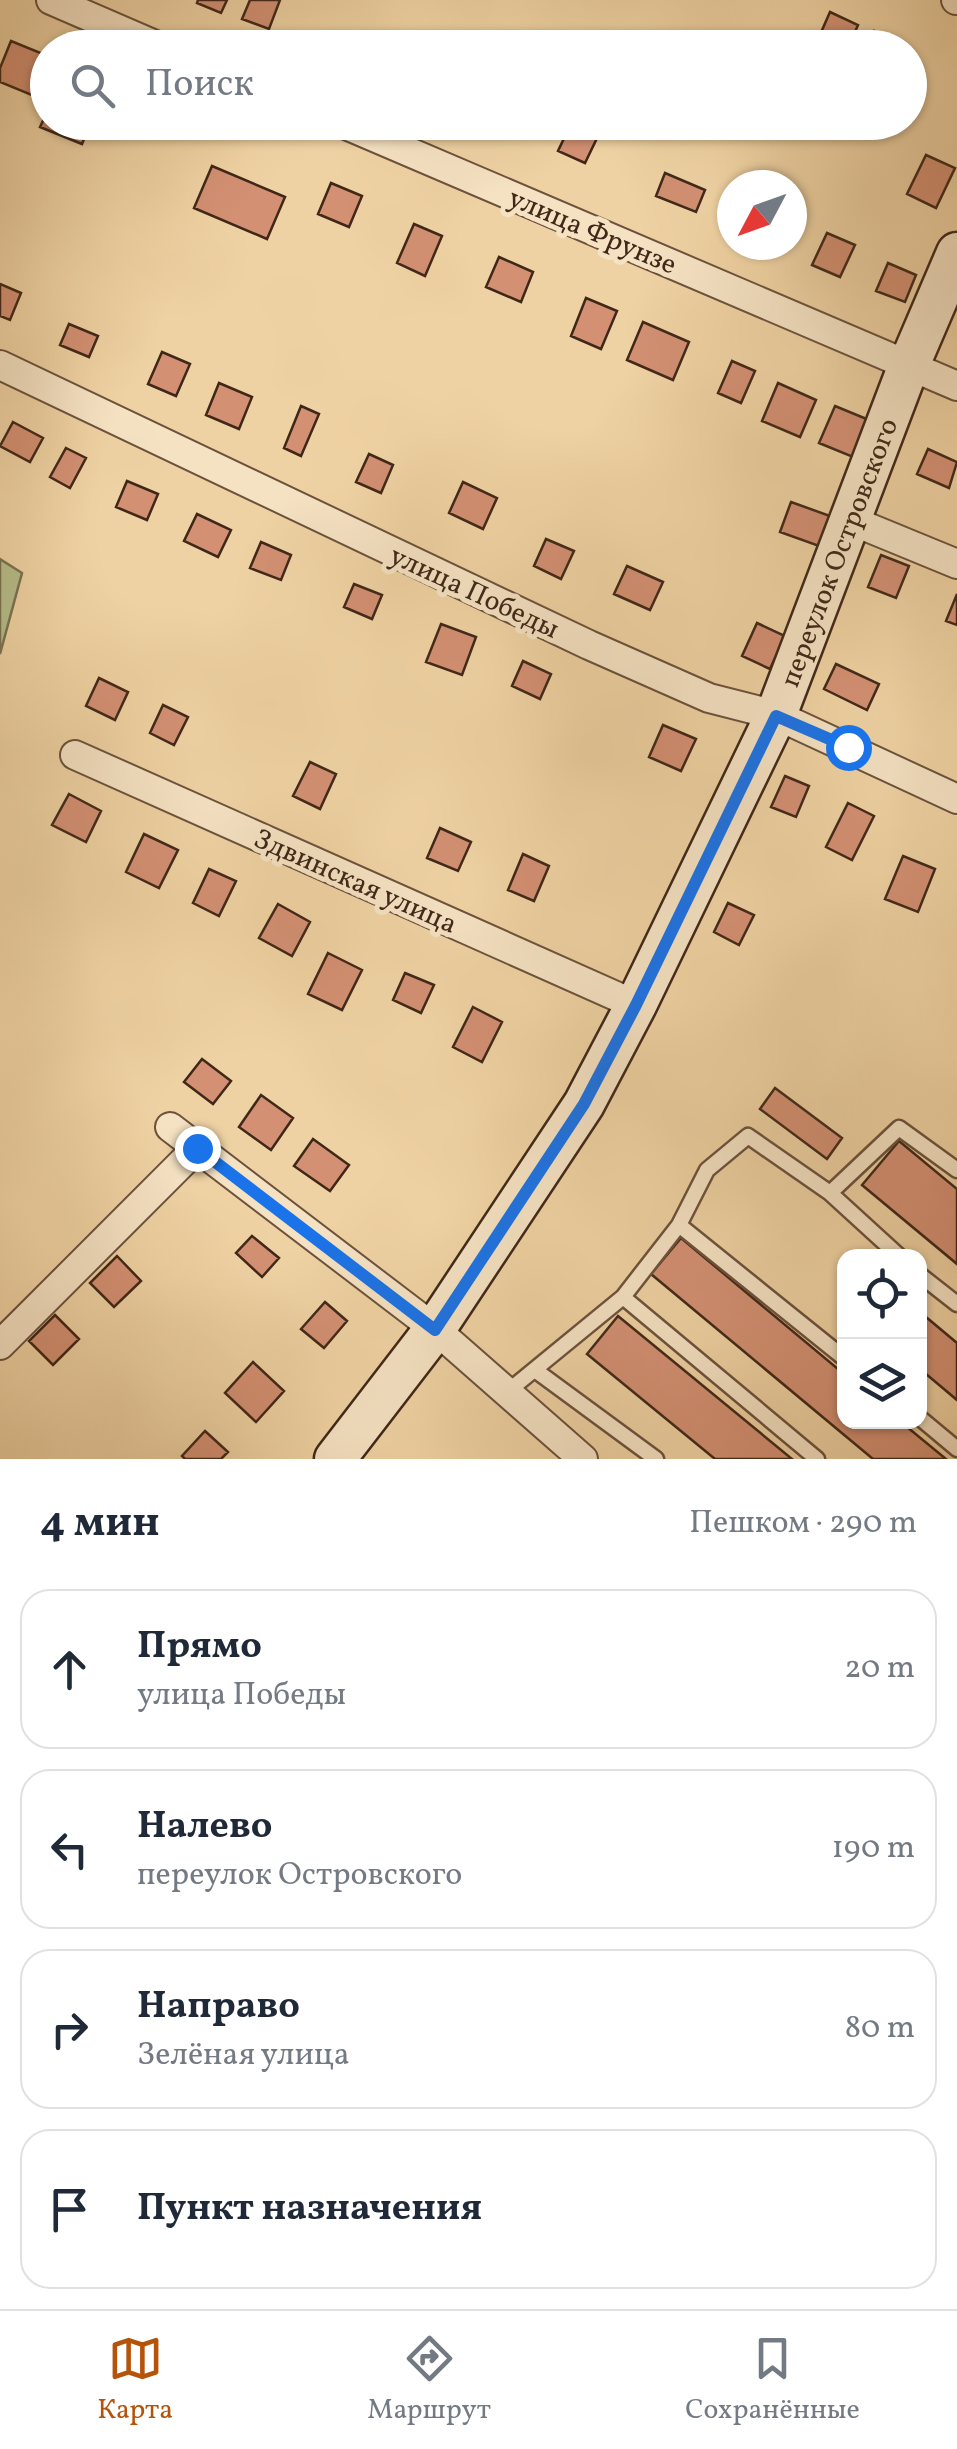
<!DOCTYPE html>
<html lang="ru">
<meta charset="utf-8">
<style>
body{margin:0;font-family:Vollkorn,serif;background:#f2f2f3;color:#1f2937}
.controls{position:absolute;right:30px;bottom:30px;display:grid;overflow:hidden;border-radius:20px;box-shadow:0 2px 8px #0004}
.controls button{width:90px;height:90px;display:grid;place-items:center;padding:0;border:0;border-bottom:2px solid #e0e1e3;background:#fff;color:#1f2937;font:50px sans-serif}
.compass{position:absolute;left:717px;top:170px;width:90px;height:90px;border-radius:50%;background:#fff;box-shadow:0 2px 8px #0004;rotate:229deg}
.stop{position:absolute;width:30px;height:30px;margin:-22px;border:8px solid #1a73e8;border-radius:50%;background:#fff}
.stop.end{background:#1a73e8;border-color:#fff;box-shadow:0 2px 10px #0008}
.list{margin:0;padding:0;list-style:none}
h2{display:flex;justify-content:space-between;align-items:center;height:130px;margin:0;padding:0 40px;font-size:42px}
h2 small{font-size:32px;font-weight:400;color:#747a83}
.list li{display:grid;grid-template-columns:65px 1fr auto;gap:30px;align-items:center;box-sizing:border-box;height:160px;margin:0 20px 20px;padding:0 20px;border:2px solid #e0e1e3;border-radius:30px}
.list b{display:block;font-size:38px;white-space:nowrap}
.list p{margin:0;font-size:32px;white-space:nowrap;color:#747a83}
.list em{font-size:32px;font-style:normal;color:#747a83}
.icon{flex:none;width:55px;height:55px;fill:none;stroke:currentColor;stroke-width:2;stroke-linecap:round;stroke-linejoin:round}
.map{position:relative;flex:none;width:957px;height:1459px;overflow:hidden}
.search{position:absolute;background:#fff;box-shadow:0 2px 8px #0004;left:30px;right:30px;top:30px;height:110px;display:flex;align-items:center;gap:25px;box-sizing:border-box;padding:0 35px;border-radius:55px;color:#747a83;font-size:38px}
.sheet{height:850px;background:#fff}
nav{display:flex;justify-content:space-around;align-items:center;box-sizing:border-box;height:140px;border-top:2px solid #e0e1e3;background:#fff;font-size:28px;color:#747a83}
nav a{display:grid;justify-items:center;gap:5px}
nav .on{color:#b45309}
.map>svg:first-child{display:block}
</style>
<div class="map">
<svg width="957" height="1459" viewBox="0 0 957 1459">
<rect width="100%" height="100%" fill="#efd2a3"/>
<filter id="stains"><feTurbulence type="fractalNoise" baseFrequency=".002" numOctaves="4"/><feColorMatrix values="0 0 0 0 .2 0 0 0 0 .09 0 0 0 0 .02 0 0 0 .5 -.17"/></filter>
<radialGradient id="worn" r=".72"><stop offset=".6" stop-color="#630" stop-opacity="0"/><stop offset="1" stop-color="#630" stop-opacity=".3"/></radialGradient>
<path fill="#b4bd89" stroke="#7a7251" stroke-width="2.5" d="M0,559L22,573L0,654Z"/>
<path fill="#d39073" stroke="#402819" stroke-width="2.5" d="M198,0H227L221,13L197,3Z
M250,0H280L269,29L242,19Z
M830,12L858,25L848,48H824L816,44Z
M874,31L900,43L898,48H867Z
M11,41L48,56V65L34,96L0,82V68Z
M48,110V122H91L82,144L40,127Z
M570,126L597,138L585,163L558,151Z
M926,155L955,168L936,208L907,194Z
M212,166L285,197L267,239L194,208Z
M665,173L705,190L696,212L656,196Z
M331,183L362,196L349,227L318,214Z
M414,224L442,236L425,276L397,263Z
M827,233L855,245L840,277L812,265Z
M499,257L533,272L521,302L486,287Z
M888,263L916,275L905,302L876,291Z
M0,284L21,293L10,320L0,316Z
M586,298L617,311L601,349L571,336Z
M643,322L689,342L673,380L627,360Z
M69,324L98,336L89,357L60,345Z
M162,352L190,364L176,396L148,384Z
M732,361L755,371L741,403L718,393Z
M219,383L252,397L239,429L206,415Z
M778,383L816,400L800,437L762,421Z
M301,406L319,414L301,456L284,448Z
M835,406L869,420L853,457L819,443Z
M13,422L43,438L30,462L0,446Z
M66,448L86,458L70,488L50,477Z
M928,449L957,462L949,488L917,474Z
M369,454L393,465L381,493L356,482Z
M127,481L158,494L147,520L116,507Z
M463,482L497,498L483,529L449,513Z
M791,502L830,516L819,546L780,532Z
M197,514L231,530L218,557L184,541Z
M546,539L574,551L561,579L534,566Z
M261,542L291,555L281,580L250,568Z
M881,555L909,566L896,598L868,587Z
M627,566L663,582L650,610L614,594Z
M354,584L382,595L372,619L344,607Z
M957,594V625L946,621Z
M757,623L785,636L770,669L742,656Z
M441,624L476,637L462,675L426,662Z
M523,661L551,674L540,699L512,686Z
M836,664L879,684L867,710L824,689Z
M99,678L128,692L115,720L86,706Z
M163,705L188,717L174,745L150,733Z
M663,725L696,739L681,771L649,757Z
M310,762L336,774L320,809L293,796Z
M785,776L809,786L796,817L771,807Z
M69,794L101,811L86,842L52,825Z
M848,803L874,816L852,860L826,847Z
M440,828L471,842L458,871L427,858Z
M144,834L178,850L159,888L126,872Z
M523,854L549,866L534,901L508,890Z
M903,856L935,869L918,912L885,899Z
M209,869L236,881L219,916L193,903Z
M728,903L754,915L739,945L714,932Z
M278,904L310,922L292,956L259,938Z
M328,953L362,970L342,1010L308,994Z
M405,973L434,985L421,1013L393,1000Z
M473,1007L502,1022L482,1062L453,1047Z
M202,1059L231,1081L213,1104L184,1082Z
M775,1088L842,1138L827,1159L760,1109Z
M261,1095L293,1118L271,1150L239,1127Z
M313,1139L349,1165L330,1191L294,1166Z
M899,1141L957,1189V1264L862,1185Z
M252,1236L279,1258L262,1277L236,1253Z
M681,1238L844,1374V1422H901L946,1459H873L651,1274Z
M117,1256L141,1281L114,1307L90,1283Z
M325,1302L347,1321L324,1348L301,1329Z
M920,1312L957,1343V1400L920,1369Z
M55,1315L79,1339L53,1365L29,1341Z
M618,1316L792,1459H715L587,1354Z
M253,1362L284,1391L256,1422L225,1393Z
M205,1431L228,1452L221,1459H185L182,1456Z"/>
<g fill="none" stroke-linecap="round" stroke-linejoin="round">
<g stroke="#6c523c" stroke-width="19">
<path id="lane" d="M830,1193L899,1128L957,1170
M679,1225L844,1358
M920,1275L957,1304
M623,1297L817,1459
M535,1370L656,1459
M507,1392L623,1297L679,1225L707,1170L748,1136L830,1193L899,1256
M920,1418L957,1449"/>
</g>
<g stroke="#6c523c" stroke-width="32">
<path id="street" d="M51,0L162,48
M956,0H957
M339,122L957,386
M0,365L589,645L709,698L776,715L957,799
M850,520L957,564
M75,755L636,1005
M170,1127L435,1329L583,1459
M0,1345L197,1148"/>
</g>
<g stroke="#402819" stroke-width="45">
<g id="secondary">
<path id="s1" d="M335,1459L435,1329L584,1104L636,1005L776,715L909,365L957,253"/>
</g>
</g>
<use href="#lane" stroke="#f5e2c3" stroke-width="14"/>
<use href="#street" stroke="#f5e2c3" stroke-width="28"/>
<use href="#secondary" stroke="#f5e2c3" stroke-width="40"/>
</g>
<g fill="none" stroke-linecap="round" stroke-linejoin="round">
<path stroke="#1a73e8" stroke-width="12" d="M197,1148L435,1330L584,1104L636,1005L776,716L848,747"/>
</g>
<g text-anchor="middle" stroke-width="10" stroke-linejoin="round" paint-order="stroke">
<g font-size="28" fill="#402819" stroke="#f5e2c3">
<text transform="translate(593 230) rotate(23)" y="10">улица Фрунзе</text>
<text dy="10" stroke="none"><textPath href="#s1" startOffset="1042">переулок Островского</textPath></text>
<text transform="translate(475 591) rotate(25)" y="10">улица Победы</text>
<text transform="translate(356 880) rotate(24)" y="10">Здвинская улица</text>
</g>
</g>
<rect width="100%" height="100%" filter="url(#stains)"/>
<rect width="100%" height="100%" fill="url(#worn)"/>
</svg>
<div class="controls">
<button><svg class="icon" aria-label="locate" viewBox="0 0 24 24"><circle cx="12" cy="12" r="6"/><path d="M12 2v4M12 18v4M2 12h4M18 12h4"/></svg></button>
<button><svg class="icon" aria-label="layers" viewBox="0 0 24 24"><path d="M12 4l9 5-9 5-9-5zM3 14l9 5 9-5"/></svg></button>
</div>
<svg class="compass" viewBox="-18 -18 36 36"><path d="M0-13l5 13h-10z" fill="#e53935"/><path d="M0 13l5-13h-10z" fill="#747a83"/></svg>
<div class="stop" style="left:848px;top:747px"></div>
<div class="stop end" style="left:197px;top:1148px"></div>
<div class="search"><svg class="icon" aria-label="search" viewBox="0 0 24 24"><circle cx="10" cy="10" r="6"/><path d="M15 15l6 6"/></svg>Поиск</div>
</div>
<section class="sheet">
<h2>4 мин<small>Пешком · 290 m</small></h2>
<ul class="list">
<li><svg class="icon" aria-label="ahead" viewBox="0 0 24 24"><path d="M12 20V5M6 11l6-6 6 6"/></svg><div><b>Прямо</b><p>улица Победы</p></div><em>20 m</em></li>
<li><svg class="icon" aria-label="left" viewBox="0 0 24 24"><path d="M17 20v-9H6M10 6l-5 5 5 5"/></svg><div><b>Налево</b><p>переулок Островского</p></div><em>190 m</em></li>
<li><svg class="icon" aria-label="right" viewBox="0 0 24 24"><path d="M7 20v-9h11M14 6l5 5-5 5"/></svg><div><b>Направо</b><p>Зелёная улица</p></div><em>80 m</em></li>
<li><svg class="icon" aria-label="arrive" viewBox="0 0 24 24"><path d="M6 21V4h12l-3 4 3 4H6"/></svg><div><b>Пункт назначения</b></div></li>
</ul>
</section>
<nav>
<a class="on"><svg class="icon" aria-label="map" viewBox="0 0 24 24"><path d="M3 6l6-2 6 2 6-2v14l-6 2-6-2-6 2zM9 4v14M15 6v14"/></svg>Карта</a>
<a><svg class="icon" aria-label="directions" viewBox="0 0 24 24"><path d="M12 3l9 9-9 9-9-9zM9 14v-3h6M13 9l2 2-2 2"/></svg>Маршрут</a>
<a><svg class="icon" aria-label="saved" viewBox="0 0 24 24"><path d="M7 4h10v16l-5-4-5 4z"/></svg>Сохранённые</a>
</nav>
